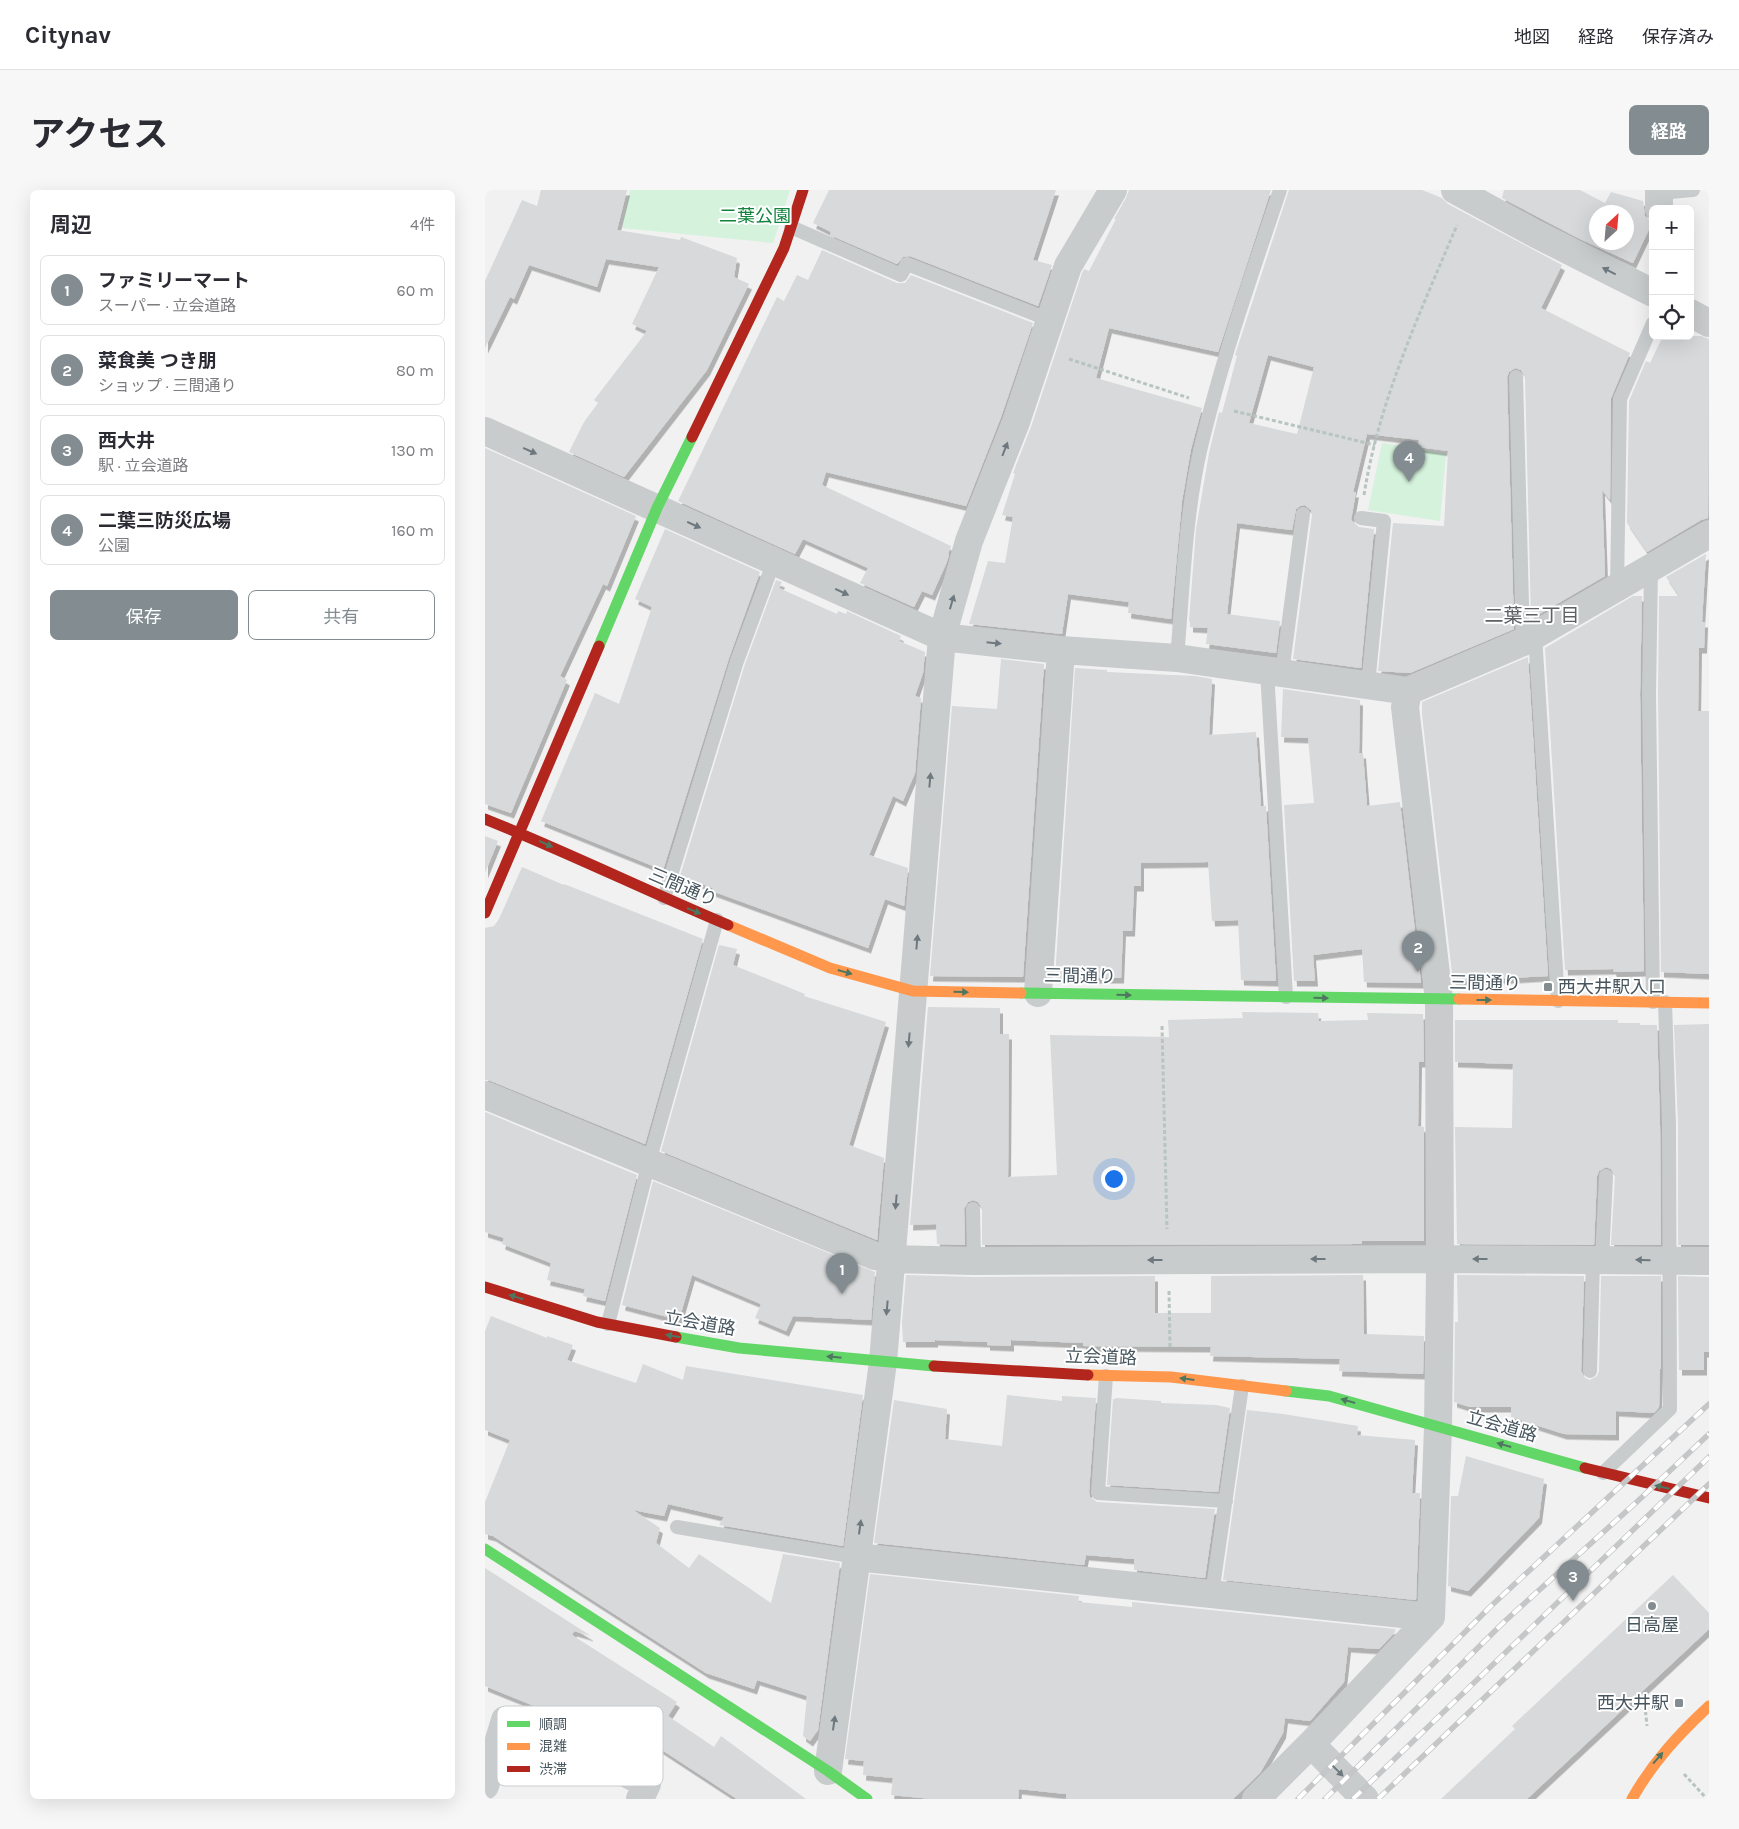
<!DOCTYPE html>
<html lang="ja">
<meta charset="utf-8">
<style>
body{margin:0;font-family:Karla,"Noto Sans JP",sans-serif;background:#f7f7f7;color:#2b2b33}
.controls{position:absolute;right:15px;top:15px;display:grid;overflow:hidden;border-radius:8px;box-shadow:0 5px 20px #0002}
.controls button{width:45px;height:45px;display:grid;place-items:center;padding:0;border:0;border-bottom:1px solid #e1e1e2;background:#fff;color:#2b2b33;font:25px sans-serif}
.compass{position:absolute;left:1104px;top:15px;width:45px;height:45px;border-radius:50%;background:#fff;box-shadow:0 5px 20px #0002;rotate:26deg}
.you{position:absolute;left:628px;top:988px;width:18px;height:18px;margin:-12px;border:4px solid #fff;border-radius:50%;background:#1a73e8;box-shadow:0 0 0 8px #1a73e833}
.badge{display:grid;place-items:center;width:32px;height:32px;border-radius:50%;background:#828c91;color:#fff;font-size:16px;font-weight:700}
.pin{position:absolute;translate:-50% -41px;filter:drop-shadow(0 1px 2px #0008)}
.pin::after{content:'';position:absolute;top:26px;width:18px;height:15px;background:inherit;clip-path:polygon(0 0,100% 0,50% 100%)}
.list{margin:0;padding:0;list-style:none}
h2{display:flex;justify-content:space-between;align-items:center;height:65px;margin:0;padding:0 20px;font-size:21px}
h2 small{font-size:16px;font-weight:400;color:#7c7c81}
.list li{display:grid;grid-template-columns:32px 1fr auto;gap:15px;align-items:center;box-sizing:border-box;height:70px;margin:0 10px 10px;padding:0 10px;border:1px solid #e1e1e2;border-radius:8px}
.list b{display:block;font-size:19px;white-space:nowrap}
.list p{margin:0;font-size:16px;white-space:nowrap;color:#7c7c81}
.list em{font-size:16px;font-style:normal;color:#7c7c81}
.actions{display:flex;gap:10px;padding:15px 20px}
.actions a{flex:1;padding:11px 0;border:1px solid #828c91;border-radius:8px;text-align:center;font-size:18px;color:#828c91}
.actions .main{background:#828c91;color:#fff}
.icon{flex:none;width:28px;height:28px;fill:none;stroke:currentColor;stroke-width:2;stroke-linecap:round;stroke-linejoin:round}
.map{position:relative;flex:none;width:1224px;height:1609px;overflow:hidden;border-radius:8px}
header{display:flex;align-items:center;gap:30px;box-sizing:border-box;height:70px;padding:0 25px;background:#fff;border-bottom:1px solid #e1e1e2}
header strong{font-size:24px}
nav{display:flex;gap:28px;margin-inline-start:auto;font-size:18px}
.intro{display:flex;align-items:center;justify-content:space-between;box-sizing:border-box;height:120px;padding:0 30px}
h1{margin:0;font-size:35px}
.button{padding:12px 22px;border-radius:8px;background:#828c91;color:#fff;font-size:18px;font-weight:700}
main{display:flex;gap:30px;padding:0 30px}
aside{flex:1;background:#fff;border-radius:8px;box-shadow:0 5px 20px #0002}
.map>svg:first-child{display:block}
</style>
<header>
<strong>Citynav</strong>
<nav><a>地図</a><a>経路</a><a>保存済み</a></nav>
</header>
<div class="intro"><h1>アクセス</h1><a class="button">経路</a></div>
<main>
<aside>
<h2>周辺<small>4件</small></h2>
<ul class="list">
<li><span class="badge">1</span><div><b>ファミリーマート</b><p>スーパー · 立会道路</p></div><em>60 m</em></li>
<li><span class="badge">2</span><div><b>菜食美 つき朋</b><p>ショップ · 三間通り</p></div><em>80 m</em></li>
<li><span class="badge">3</span><div><b>西大井</b><p>駅 · 立会道路</p></div><em>130 m</em></li>
<li><span class="badge">4</span><div><b>二葉三防災広場</b><p>公園</p></div><em>160 m</em></li>
</ul>
<div class="actions"><a class="main">保存</a><a>共有</a></div>
</aside>
<div class="map">
<svg width="1224" height="1609" viewBox="0 0 1224 1609">
<defs>
<filter id="shadow"><feDropShadow dx="3" dy="5.5" stdDeviation="0" flood-color="#0004"/></filter>
</defs>
<rect width="100%" height="100%" fill="#f1f1f1"/>
<path fill="#d4f2dc" d="M145,0H305L288,53L137,38Z
M897,253L961,264L955,331L883,320Z"/>
<path fill="#d7d9da" fill-rule="evenodd" filter="url(#shadow)" d="M56,0H142L132,40L195,50L196,47L252,68L249,87L264,94L222,180L139,287L84,262L99,232L113,213L109,210L162,141L147,134L174,77L121,69L112,97L44,75L29,109L25,107L0,158V91L37,10L52,16Z
M344,0H571L548,70L567,75L553,116L425,66L418,67L412,74L345,45L346,42L328,33Z
M644,0H786L733,162L624,138L611,188L717,218L706,259L697,311L686,429L643,423L644,412L583,404L577,444L484,434L503,371L520,373L528,327L517,325L530,284L528,283L546,237L597,83L599,79L604,81L631,29H629L641,8Z
M804,0H937L957,8L963,14L1077,75L1056,118L1145,163L1126,208L1125,310L1117,300L1120,386L1046,429L1040,187L1036,180L1030,178L1024,182L1022,187L1029,439L925,483L893,481L908,333L959,336L963,261L933,257L934,250L882,244L868,302H871L866,330L874,337L889,339L876,478L808,469L827,325L826,320L820,315L815,316L811,319L807,340L752,333L742,424L795,431L791,463L721,454L723,438L705,437V432L704,431L711,339L724,263L734,222L737,223L752,166L750,165ZM783,165L829,177L812,244L764,233Z
M1019,0H1095L1120,13L1126,2L1158,11L1160,26L1167,33L1148,73L1095,49L1017,8ZM1112,22H1142V52H1112Z
M337,60L412,93H420L426,85L548,133L516,227L481,316L341,282L337,295L466,356L463,364L464,365L461,374L447,405L437,401L429,417L375,393L383,378L318,349L310,364L193,311L292,107L299,111L312,85L323,90Z
M1178,146H1216L1224,149L1223,328L1216,330L1162,362L1142,333L1144,211L1161,171L1165,173Z
M0,258L151,326L122,396L118,394L75,486L82,490L26,623L0,614Z
M180,339L275,382L244,468L178,680L56,631L110,503L134,514L167,417L150,409Z
M1221,364L1217,432H1220L1219,458H1214L1213,521H1224V784L1176,782L1173,504L1174,406H1194L1181,387Z
M291,390L297,392L294,398L352,424L353,421L361,424L362,421L416,446L414,451L440,462L438,483L430,506L436,508L430,583L418,611L408,606L384,665L423,678L419,716L400,709L383,758L227,701L228,698L195,686L260,474Z
M1148,406H1157L1155,504L1159,781L1129,782L1128,779L1080,780L1060,458Z
M1043,467L1063,786L968,791L937,525V512Z
M516,469L559,474L538,787L445,786L467,516L512,519Z
M590,478L622,480V482L710,486L727,489L724,545L771,542L776,616H781L791,791L756,790L753,730L727,731L723,672L656,673V696H649L647,741H638L636,788H570Z
M798,499L875,510L874,563H878L882,616L915,612L936,793L879,792L877,759L828,765L830,791H809L799,615L829,613L823,548L796,547Z
M0,646L13,651L0,683Z
M37,677L79,695V694L218,749L160,954L6,891L0,890V738L9,736L14,729Z
M234,755L252,759L248,775L320,804L319,806L401,832L364,955L399,968L392,1050L176,961Z
M443,817L515,818V844H524L523,987L572,985L565,845L684,847L683,830L758,828L757,822L833,823L834,831L883,830L882,823L938,824L939,872H934L933,936L939,937V1051H877V1054L497,1055V1018L493,1012L488,1010L483,1012L479,1019L480,1055L452,1054L451,1034L425,1035Z
M970,830H1133V833H1155V835H1172L1175,935L1176,1055H1126L1130,986L1126,979L1121,977L1114,981L1112,986L1109,1055L972,1054L970,937L1027,938L1028,874L970,872Z
M1224,834V1055H1193V935L1189,835Z
M0,922L152,985L120,1111L98,1106L100,1099L62,1090L66,1073L17,1054L19,1048L0,1042Z
M168,991L390,1082L386,1130L308,1126L301,1141L270,1128L276,1114L207,1085L194,1130L137,1115Z
M421,1085L489,1087L670,1086V1123H726V1086L878,1085L879,1144L939,1146L938,1184L854,1181L855,1169L725,1166L726,1157L598,1156V1153L526,1150V1156L502,1155V1152L450,1150V1152H418L417,1132Z
M972,1085L1099,1086L1096,1181L1100,1188L1105,1190L1112,1186L1114,1181L1116,1086H1176V1179H1175L1174,1217L1169,1223L1131,1221V1245L1079,1244L1026,1227V1217H985L969,1212L970,1132H973Z
M1193,1086L1224,1087V1162H1219V1180H1194Z
M6,1126L62,1148V1146L88,1155L82,1170L151,1193L158,1174L198,1190L201,1176L378,1205L358,1356L234,1335L239,1327L183,1314L179,1326L148,1320L175,1338L171,1353L204,1378L214,1364L286,1413L298,1364L355,1373L333,1540L325,1551L318,1546L322,1506L272,1490L269,1499L221,1483L8,1346L0,1344V1312L25,1250L0,1240V1141Z
M522,1205L577,1211V1206L611,1208L604,1302L605,1307L612,1312L730,1319L720,1388L649,1380V1369L601,1365L599,1375L389,1353L409,1210L462,1219L460,1249L517,1256Z
M631,1208L676,1211V1213L731,1215L745,1218L733,1302L622,1295L628,1209H630Z
M762,1220L798,1224L873,1236L872,1245L930,1250L927,1303H935L931,1410L738,1390Z
M981,1266L1059,1289L1054,1328L983,1401L963,1396L966,1306H973Z
M0,1378L106,1446L89,1441L87,1445L192,1512L183,1526L229,1557L236,1546L321,1609H252L168,1554L165,1558L124,1530L117,1543L81,1525L79,1528L0,1496Z
M385,1384L594,1406L593,1412L647,1417V1412L910,1439V1442L894,1459L863,1457L859,1492L825,1531L800,1528L798,1543L775,1583L748,1609H581V1604L534,1599L533,1609H447L406,1605L408,1588L378,1585L379,1571L360,1569Z
M1188,1385L1224,1423V1439L1042,1609H956L1030,1539L1027,1536Z"/>
<g fill="none" stroke-linecap="round" stroke-linejoin="round">
<path stroke="#b7c4bf" stroke-width="3" stroke-dasharray="4 2.5" stroke-linecap="butt" d="M584,169L704,208
M749,221L890,255
M879,305C894,210 935,123 972,35
M677,836L682,1039
M684,1101L685,1157
M1156,1503L1159,1506L1162,1536
M1199,1584L1222,1609"/>
<path stroke="#c8cccd" stroke-width="14" d="M1174,3L1208,0
M306,37L416,85L422,74L565,130
M1031,187L1038,452
M876,328L899,331L883,495
M1166,379L1164,504L1168,812
M1132,398L1135,209L1168,133
M1050,445L1073,811
M692,468C698,399 700,328 715,261C736,172 766,86 795,0
M782,481L801,807
M797,483L818,324
M179,708L252,471L289,371
M488,1019L489,1071
M1117,1070L1121,986
M123,1134L164,972L232,730
M1105,1181L1108,1070
M621,1186L613,1303L741,1311
M1118,1283L1185,1219L1184,935L1180,812
M192,1337L371,1367
M727,1404L757,1196"/>
<path stroke="#c8cccd" stroke-width="28" d="M970,0L1051,44L1168,103
M1174,0V19
M1205,123L1224,133
M0,241L457,447L576,460L692,468L923,501L1038,452L1224,344
M553,803L576,460
M0,905L390,1066L406,1069L489,1071L955,1069L1224,1071
M371,1367L946,1427
M826,1554L880,1609
M343,1581L398,1172L457,447L484,351L531,232L583,76L628,0
M0,1596L20,1530L44,1534L162,1594L155,1609
M771,1609L826,1554L946,1427L953,1237L955,1080L954,810L920,517L923,501"/>
<path stroke="#63d668" stroke-width="11" d="M114,456L172,318L207,247
M536,803L974,809
M191,1147L254,1158L449,1176
M801,1201L844,1206L1100,1278
M0,1359L343,1581L382,1609"/>
<path stroke="#ff974d" stroke-width="11" d="M243,735L345,778L428,801L536,803
M974,809L1224,813
M603,1185L686,1187L801,1201
M1147,1609C1167,1573 1194,1544 1224,1516"/>
<path stroke="#b3261e" stroke-width="11" d="M207,247L299,58L318,0
M0,629C82,662 162,701 243,735
M0,723L114,456
M0,1097L112,1132L191,1147
M449,1176L603,1185
M1100,1278L1224,1308"/>
<g stroke="#c4c6c7" stroke-width="5.5">
<path id="rail" d="M813,1609L1006,1416L1224,1214
M840,1609L1020,1431L1155,1309L1224,1244
M868,1609L1224,1267
M893,1609L1224,1294"/>
</g>
<use href="#rail" stroke="#fff" stroke-width="4" stroke-dasharray="11" stroke-linecap="butt"/>
</g>
<defs><path id="oneway-solid" d="M-6-.8H1V-3.2L6.5 0L1 3.2V.8H-6Z" transform="scale(1.25)"/></defs>
<g fill="#6e797f">
<use href="#oneway-solid" transform="translate(1124 81) rotate(-153)"/>
<use href="#oneway-solid" transform="translate(520 259) rotate(-69)"/>
<use href="#oneway-solid" transform="translate(45 261) rotate(24)"/>
<use href="#oneway-solid" transform="translate(209 335) rotate(24)"/>
<use href="#oneway-solid" transform="translate(357 402) rotate(25)"/>
<use href="#oneway-solid" transform="translate(467 412) rotate(-74)"/>
<use href="#oneway-solid" transform="translate(509 453) rotate(6)"/>
<use href="#oneway-solid" transform="translate(445 590) rotate(-85)"/>
<use href="#oneway-solid" transform="translate(432 752) rotate(-85)"/>
<use href="#oneway-solid" transform="translate(424 850) rotate(95)"/>
<use href="#oneway-solid" transform="translate(411 1012) rotate(95)"/>
<use href="#oneway-solid" transform="translate(833 1069) rotate(180)"/>
<use href="#oneway-solid" transform="translate(995 1069) rotate(-180)"/>
<use href="#oneway-solid" transform="translate(670 1070) rotate(180)"/>
<use href="#oneway-solid" transform="translate(1158 1070) rotate(-179)"/>
<use href="#oneway-solid" transform="translate(402 1118) rotate(95)"/>
<use href="#oneway-solid" transform="translate(375 1337) rotate(-82)"/>
<use href="#oneway-solid" transform="translate(349 1533) rotate(-82)"/>
<use href="#oneway-solid" transform="translate(853 1581) rotate(45)"/>
</g>
<g fill="#4e7660">
<use href="#oneway-solid" transform="translate(61 654) rotate(24)"/>
<use href="#oneway-solid" transform="translate(209 721) rotate(22)"/>
<use href="#oneway-solid" transform="translate(360 782) rotate(16)"/>
<use href="#oneway-solid" transform="translate(476 802) rotate(1)"/>
<use href="#oneway-solid" transform="translate(639 805) rotate(1)"/>
<use href="#oneway-solid" transform="translate(836 808) rotate(1)"/>
<use href="#oneway-solid" transform="translate(999 810)"/>
<use href="#oneway-solid" transform="translate(31 1107) rotate(-163)"/>
<use href="#oneway-solid" transform="translate(188 1146) rotate(-170)"/>
<use href="#oneway-solid" transform="translate(349 1167) rotate(-174)"/>
<use href="#oneway-solid" transform="translate(702 1189) rotate(-173)"/>
<use href="#oneway-solid" transform="translate(863 1211) rotate(-164)"/>
<use href="#oneway-solid" transform="translate(1019 1255) rotate(-164)"/>
<use href="#oneway-solid" transform="translate(1177 1297) rotate(-167)"/>
<use href="#oneway-solid" transform="translate(1173 1568) rotate(-49)"/>
</g>
<g fill="#828c91" stroke="#fff" stroke-width="2">
<rect x="1058" y="792" width="10" height="10" rx="2.5"/>
<circle cx="1167" cy="1416" r="5"/>
<rect x="1189" y="1508" width="10" height="10" rx="2.5"/>
</g>
<g text-anchor="middle" stroke-width="4" stroke-linejoin="round" paint-order="stroke">
<g font-size="18" fill="#12843f" stroke="#fff">
<text x="270" y="32">二葉公園</text>
</g>
<g font-size="18" fill="#47565e" stroke="#fff">
<text transform="translate(198 697) rotate(23)" y="6">三間通り</text>
<text transform="translate(595 786) rotate(1)" y="6">三間通り</text>
<text transform="translate(1000 793) rotate(1)" y="6">三間通り</text>
<text transform="translate(215 1133) rotate(10)" y="6">立会道路</text>
<text transform="translate(616 1167) rotate(2)" y="6">立会道路</text>
<text transform="translate(1017 1236) rotate(16)" y="6">立会道路</text>
</g>
<g font-size="18" fill="#47565e" stroke="#fff" text-anchor="start">
<text x="1073" y="803">西大井駅入口</text>
<text x="1167" y="1441" text-anchor="middle">日高屋</text>
<text x="1184" y="1519" text-anchor="end">西大井駅</text>
</g>
<g font-size="19" fill="#5c6165" stroke="#fff">
<text x="1047" y="432">二葉三丁目</text>
</g>
</g>
<rect x="12" y="1516" width="166" height="80" rx="8" fill="#fff" stroke="#c8cccf" stroke-width="1"/>
<rect x="22" y="1531" width="23" height="6" fill="#63d668"/>
<rect x="22" y="1553" width="23" height="7" fill="#ff974d"/>
<rect x="22" y="1576" width="23" height="6" fill="#b3261e"/>
<g font-size="14" fill="#47565e">
<text x="54" y="1539">順調</text>
<text x="54" y="1561">混雑</text>
<text x="54" y="1584">渋滞</text>
</g>
</svg>
<div class="controls">
<button>+</button>
<button>−</button>
<button><svg class="icon" aria-label="locate" viewBox="0 0 24 24"><circle cx="12" cy="12" r="6"/><path d="M12 2v4M12 18v4M2 12h4M18 12h4"/></svg></button>
</div>
<svg class="compass" viewBox="-18 -18 36 36"><path d="M0-13l5 13h-10z" fill="#e53935"/><path d="M0 13l5-13h-10z" fill="#7c7c81"/></svg>
<div class="you"></div>
<div class="pin badge" style="left:357px;top:1104px">1</div>
<div class="pin badge" style="left:933px;top:782px">2</div>
<div class="pin badge" style="left:1088px;top:1411px">3</div>
<div class="pin badge" style="left:924px;top:292px">4</div>
</div>
</main>
